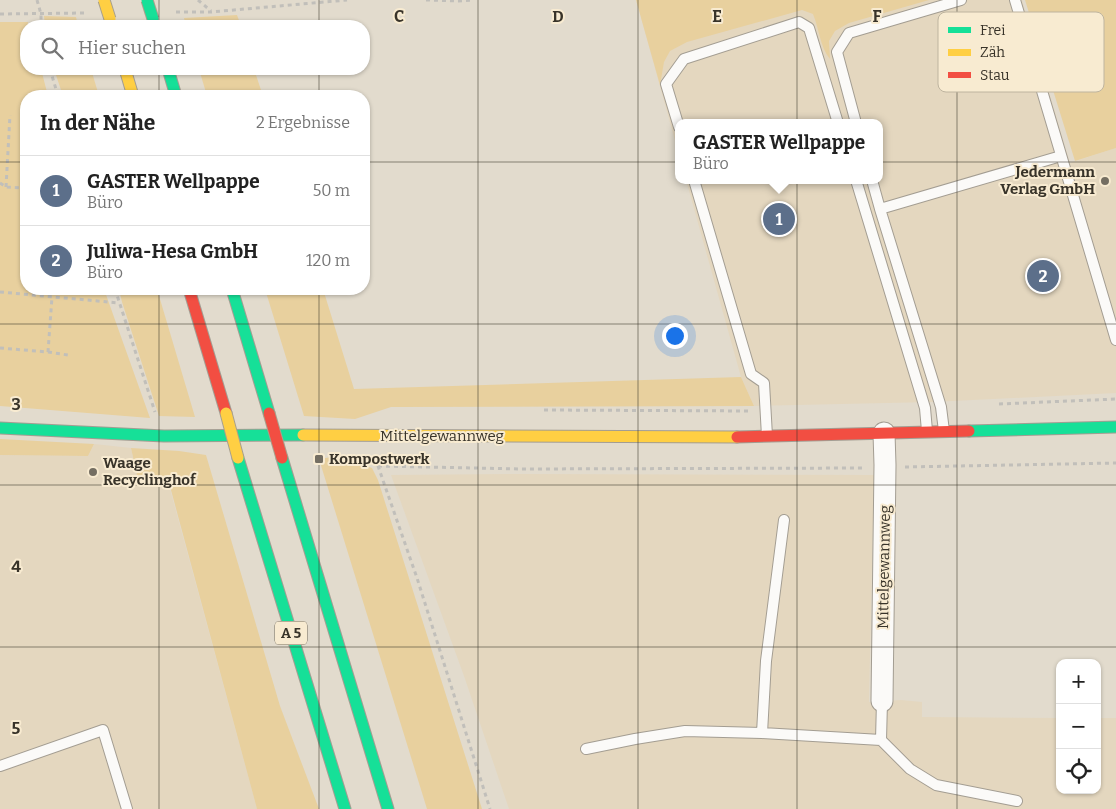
<!DOCTYPE html>
<html lang="de">
<meta charset="utf-8">
<style>
body{margin:0;font-family:Bitter,serif;background:#f2f2f2;color:#222}
.controls{position:absolute;right:15px;bottom:15px;display:grid;overflow:hidden;border-radius:10px;box-shadow:0 1px 4px #0004}
.controls button{width:45px;height:45px;display:grid;place-items:center;padding:0;border:0;border-bottom:1px solid #e0e0e0;background:#fff;color:#222;font:25px sans-serif}
.you{position:absolute;left:674px;top:335px;width:18px;height:18px;margin:-12px;border:4px solid #fff;border-radius:50%;background:#1a73e8;box-shadow:0 0 0 8px #1a73e833}
.badge{display:grid;place-items:center;width:32px;height:32px;border-radius:50%;background:#7c3aed;color:#fff;font-size:16px;font-weight:700}
.pin{position:absolute;translate:-50% -50%;border:2px solid #fff;box-shadow:0 1px 5px #0006}
.popup{position:absolute;left:675px;top:119px;width:208px;height:65px;box-sizing:border-box;display:grid;place-content:center;border-radius:10px;background:#fff;filter:drop-shadow(0 1px 4px #0005);font-size:16px;white-space:nowrap;color:#767676}
.popup b{font-size:19px;color:#222}
.popup::after{content:'';position:absolute;left:50%;top:100%;margin-left:-10px;border:10px solid transparent;border-top-color:#fff}
.list{margin:0;padding:0;list-style:none}
h2{display:flex;justify-content:space-between;align-items:center;height:65px;margin:0;padding:0 20px;font-size:21px}
h2 small{font-size:16px;font-weight:400;color:#767676}
.list li{display:grid;grid-template-columns:32px 1fr auto;gap:15px;align-items:center;box-sizing:border-box;height:70px;padding:0 20px;border-top:1px solid #e0e0e0}
.list b{display:block;font-size:19px;white-space:nowrap}
.list p{margin:0;font-size:16px;white-space:nowrap;color:#767676}
.list em{font-size:16px;font-style:normal;color:#767676}
.icon{flex:none;width:28px;height:28px;fill:none;stroke:currentColor;stroke-width:2;stroke-linecap:round;stroke-linejoin:round}
.map{position:relative;flex:none;width:1116px;height:809px;overflow:hidden}
.search{position:absolute;background:#fff;box-shadow:0 1px 4px #0004;left:20px;top:20px;width:350px;height:55px;display:flex;align-items:center;gap:12px;box-sizing:border-box;padding:0 18px;border-radius:20px;color:#767676;font-size:19px}
.panel{position:absolute;background:#fff;box-shadow:0 1px 4px #0004;left:20px;top:90px;width:350px;height:205px;border-radius:20px}
.map>svg:first-child{display:block}
</style>
<div class="map">
<svg width="1116" height="809" viewBox="0 0 1116 809">
<rect width="100%" height="100%" fill="#e2dbcd"/>
<path fill="#e4d7bf" d="M769,0H1022L1070,163L1116,148V393L932,402L754,406L741,377L686,180H879V123H679V155L641,18Z
M94,444L131,448L137,475L167,478L257,809H0V455L88,456Z
M523,474L874,475L869,702L901,700L922,702V717L1060,718V790H1097V718H1116V809H509L464,676L391,475Z"/>
<path fill="#e8d09e" d="M636,0H929L849,23L835,31L829,41L830,59C820,47 819,28 813,14L802,10L687,42L670,51L664,62L660,85Z
M1025,0H1116V148L1075,161Z
M237,15L241,26H186L184,18Z
M44,16L76,17L78,26H45Z
M0,22H28L29,26H26V69H41L48,96H26V289H104L150,418L0,406Z
M54,69H91L99,96H63Z
M199,69H254L263,96H207Z
M119,289H157L195,417L159,416L122,302Z
M265,289H323L354,389L741,377L754,406L391,407L355,419L304,416Z
M0,439L94,444L88,456L0,455Z
M131,448L179,451L206,455L280,706L319,809H257L168,479L137,475Z
M332,457L352,461L372,468L378,480L482,809H427L319,459Z"/>
<g fill="none" stroke-linecap="round" stroke-linejoin="round">
<g stroke="#a39d92" stroke-width="12">
<path id="lane" d="M1015,0L1116,340
M856,123L837,52L849,33L961,0
M679,127L666,84L684,59L799,22L809,28L838,123
M694,180L751,374L764,383L767,436
M856,180L925,408L927,431
M872,180L880,209L941,407L944,431
M880,209L1061,156
M762,733L766,661L784,520
M881,740L910,769L936,785L1017,801
M586,749L635,739L685,731L762,733L881,740L882,701
M0,766L103,730L127,809"/>
</g>
<g stroke="#a39d92" stroke-width="23">
<path id="street" d="M882,701L885,465L884,433"/>
</g>
<g stroke="#a39d92" stroke-width="13">
<path id="fast" d="M168,69L176,96
M232,289L269,413
M0,428L164,436L303,435
M969,431L1116,427
M238,458L345,809
M282,458L388,809"/>
</g>
<g stroke="#a39d92" stroke-width="13">
<path id="slow" d="M125,69L133,96
M303,435L737,437"/>
</g>
<g stroke="#a39d92" stroke-width="13">
<path id="jam" d="M189,289L226,413
M737,437L969,431"/>
</g>
<path stroke="#c1bfba" stroke-width="3" stroke-dasharray="4 4" stroke-linecap="butt" d="M37,0L41,14V26
M198,0L211,11
M426,0L458,1L473,0
M176,12H211L347,0
M0,14L84,13
M50,69L58,96
M0,183L6,187L26,188
M6,187L10,115
M115,289L155,412
M0,292L119,303
M0,348L48,352L52,297
M48,352L68,355
M999,404L1116,399
M544,410L751,411
M376,458L378,466L417,578L490,809
M378,466L522,469L865,468
M905,467L1116,463"/>
<use href="#lane" stroke="#fbfaf8" stroke-width="10"/>
<use href="#street" stroke="#fbfaf8" stroke-width="21"/>
<use href="#fast" stroke="#16e098" stroke-width="11"/>
<use href="#slow" stroke="#ffcf43" stroke-width="11"/>
<use href="#jam" stroke="#f24e42" stroke-width="11"/>
<g stroke="#a8a08c" stroke-width="13" stroke-linecap="butt">
<path id="fast-bridge" d="M147,0L153,19"/>
</g>
<g stroke="#a8a08c" stroke-width="13" stroke-linecap="butt">
<path id="slow-bridge" d="M104,0L110,19
M226,413L238,458"/>
</g>
<g stroke="#a8a08c" stroke-width="13" stroke-linecap="butt">
<path id="jam-bridge" d="M269,413L282,458"/>
</g>
<use href="#fast-bridge" stroke="#16e098" stroke-width="11"/>
<use href="#slow-bridge" stroke="#ffcf43" stroke-width="11"/>
<use href="#jam-bridge" stroke="#f24e42" stroke-width="11"/>
</g>
<path fill="none" stroke="#383329" stroke-width="1" stroke-opacity="0.55" d="M159,0V26M319,0V26M478,0V809M638,0V809M797,0V809M957,0V809M159,69V96M319,69V96M0,162H26M364,162H1116M159,289V809M319,289V809M0,324H1116M0,485H1116M0,647H1116"/>
<g fill="#746e62" stroke="#f8ebd1" stroke-width="2">
<circle cx="1105" cy="181" r="5"/>
<rect x="314" y="454" width="10" height="10" rx="2.5"/>
<circle cx="93" cy="472" r="5"/>
</g>
<g text-anchor="middle" stroke-width="4" stroke-linejoin="round" paint-order="stroke">
<rect fill="#f8ebd1" stroke="#726a5b" stroke-width="1" x="275" y="621.5" width="32" height="23" rx="4"/>
<g font-size="14" font-weight="bold" fill="#383329">
<text x="291" y="638">A 5</text>
</g>
<g font-size="15" font-weight="bold" fill="#383329" stroke="#f8ebd1" text-anchor="start">
<text x="1095" y="177" text-anchor="end">Jedermann<tspan x="1095" dy="17">Verlag GmbH</tspan></text>
<text x="329" y="464">Kompostwerk</text>
<text x="103" y="468">Waage<tspan x="103" dy="17">Recyclinghof</tspan></text>
</g>
<g font-size="15" fill="#383329" stroke="#f8ebd1">
<text x="442" y="441">Mittelgewannweg</text>
<text transform="translate(884 567) rotate(-89)" y="5">Mittelgewannweg</text>
</g>
</g>
<rect x="938" y="12" width="166" height="80" rx="8" fill="#f8ebd1" stroke="#beb49f" stroke-width="1"/>
<rect x="948" y="27" width="23" height="6" fill="#16e098"/>
<rect x="948" y="49" width="23" height="7" fill="#ffcf43"/>
<rect x="948" y="72" width="23" height="6" fill="#f24e42"/>
<g font-size="14" fill="#383329">
<text x="980" y="35">Frei</text>
<text x="980" y="57">Zäh</text>
<text x="980" y="80">Stau</text>
</g>
<g font-size="16" text-anchor="middle" font-weight="bold" fill="#383329" stroke="#f8ebd1" stroke-width="4" stroke-linejoin="round" paint-order="stroke">
<text x="399" y="22">C</text>
<text x="558" y="22">D</text>
<text x="717" y="22">E</text>
<text x="877" y="22">F</text>
<text x="16" y="410">3</text>
<text x="16" y="572">4</text>
<text x="16" y="734">5</text>
</g>
</svg>
<div class="controls">
<button>+</button>
<button>−</button>
<button><svg class="icon" aria-label="locate" viewBox="0 0 24 24"><circle cx="12" cy="12" r="6"/><path d="M12 2v4M12 18v4M2 12h4M18 12h4"/></svg></button>
</div>
<div class="you"></div>
<div class="pin badge" style="left:779px;top:219px;background:#5c6f8a">1</div>
<div class="popup"><b>GASTER Wellpappe</b>Büro</div>
<div class="pin badge" style="left:1043px;top:276px;background:#5c6f8a">2</div>
<div class="search"><svg class="icon" aria-label="search" viewBox="0 0 24 24"><circle cx="10" cy="10" r="6"/><path d="M15 15l6 6"/></svg>Hier suchen</div>
<section class="panel">
<h2>In der Nähe<small>2 Ergebnisse</small></h2>
<ul class="list">
<li><span class="badge" style="background:#5c6f8a">1</span><div><b>GASTER Wellpappe</b><p>Büro</p></div><em>50 m</em></li>
<li><span class="badge" style="background:#5c6f8a">2</span><div><b>Juliwa-Hesa GmbH</b><p>Büro</p></div><em>120 m</em></li>
</ul>
</section>
</div>
